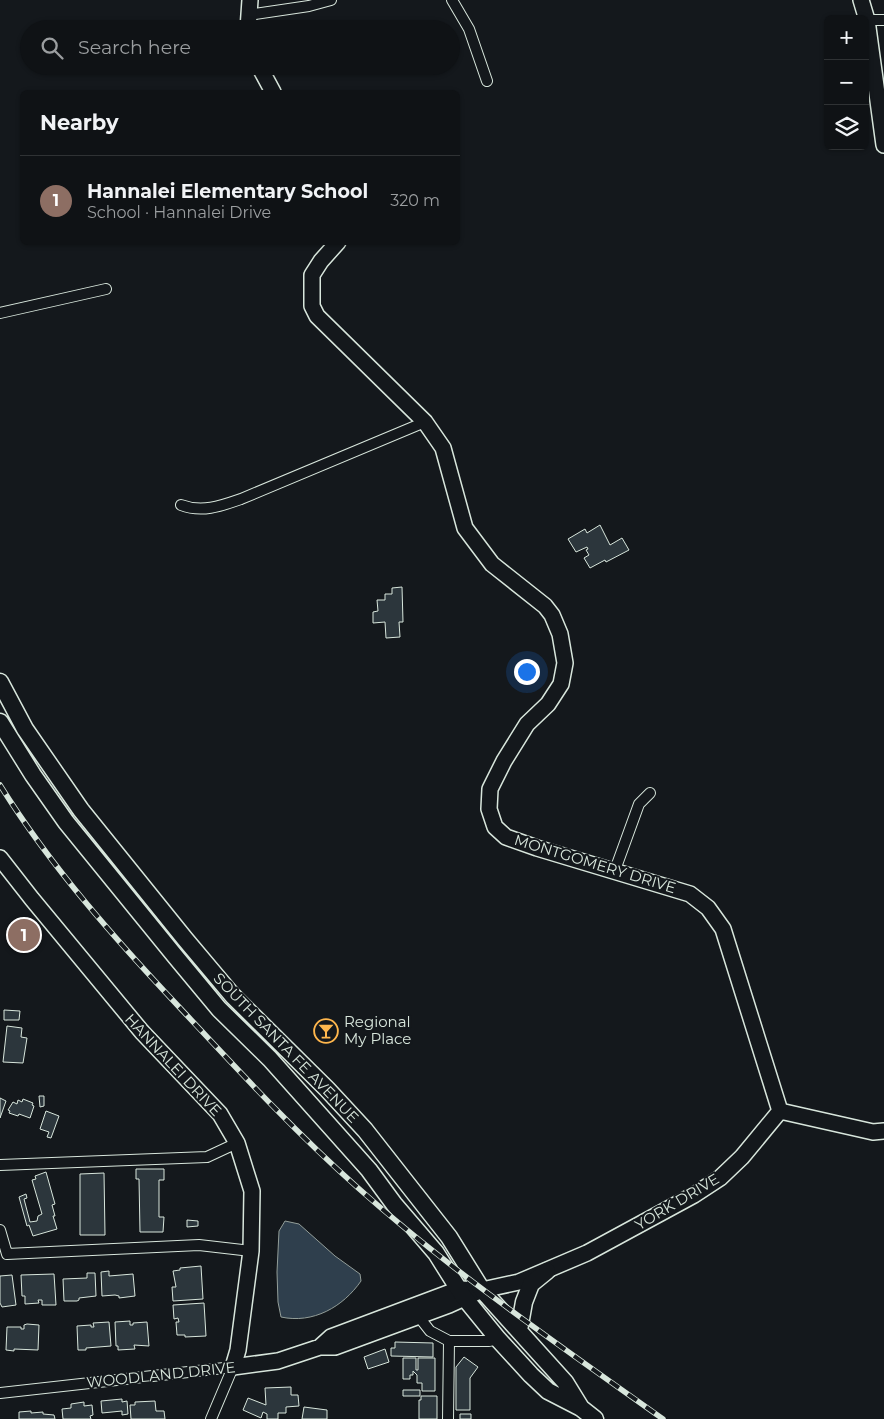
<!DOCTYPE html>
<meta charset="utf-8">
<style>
body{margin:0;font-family:Montserrat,sans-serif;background:#1d2022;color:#f1f3f6}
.controls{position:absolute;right:15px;top:15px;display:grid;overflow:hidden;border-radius:8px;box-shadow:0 1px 4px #0004}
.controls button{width:45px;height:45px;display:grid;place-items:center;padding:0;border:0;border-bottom:1px solid #2f3234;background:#0f1215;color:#f1f3f6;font:25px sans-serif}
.you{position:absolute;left:526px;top:671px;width:18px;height:18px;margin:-12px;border:4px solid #fff;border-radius:50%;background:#1a73e8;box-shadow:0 0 0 8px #1a73e833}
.badge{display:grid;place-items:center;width:32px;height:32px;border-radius:50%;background:#d93025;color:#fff;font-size:16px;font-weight:700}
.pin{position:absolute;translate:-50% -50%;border:2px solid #fff;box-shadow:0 1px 5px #0006}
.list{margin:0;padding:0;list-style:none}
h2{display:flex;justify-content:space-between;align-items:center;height:65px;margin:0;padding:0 20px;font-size:21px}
h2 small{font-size:16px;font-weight:400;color:#9b9ea0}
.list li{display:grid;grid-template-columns:32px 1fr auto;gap:15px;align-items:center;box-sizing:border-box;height:90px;padding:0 20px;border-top:1px solid #2f3234}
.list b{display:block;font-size:19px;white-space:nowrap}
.list p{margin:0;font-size:16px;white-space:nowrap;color:#9b9ea0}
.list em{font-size:16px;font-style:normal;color:#9b9ea0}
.icon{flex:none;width:28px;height:28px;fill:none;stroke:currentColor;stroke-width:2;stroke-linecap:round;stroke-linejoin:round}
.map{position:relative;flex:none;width:884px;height:1419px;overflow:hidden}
.search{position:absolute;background:#0f1215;box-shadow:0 1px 4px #0004;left:20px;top:20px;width:440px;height:55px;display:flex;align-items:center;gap:12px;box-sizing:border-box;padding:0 18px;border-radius:28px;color:#9b9ea0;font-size:19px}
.panel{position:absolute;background:#0f1215;box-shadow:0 1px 4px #0004;left:20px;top:90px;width:440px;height:155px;border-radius:8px}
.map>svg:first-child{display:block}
</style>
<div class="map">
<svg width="884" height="1419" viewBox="0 0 884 1419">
<rect width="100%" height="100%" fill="#14181c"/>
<path fill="#2f3f4d" stroke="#939e99" d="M285,1221L299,1224L335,1256L360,1274L361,1281C343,1307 313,1324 281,1317L278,1302L277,1272L279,1231Z"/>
<path fill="#2c363c" stroke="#d8e6dc" d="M600,525L610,545L622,538L629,550L606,562L605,560L590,568L584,558L589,555L586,550L588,549L587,547L576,552L568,539L585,529L587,533Z
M402,587L403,622H399L400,637L386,638L385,622L373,623V612L378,611L377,600H385V594H392V588Z
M4,1010L20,1011L19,1020H4Z
M7,1026L22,1028L21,1037L27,1038L23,1063L3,1062Z
M39,1096H44V1106L40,1107Z
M0,1098L6,1101L0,1118Z
M23,1099L33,1103L32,1105L34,1106L30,1118L19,1114L18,1116L9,1113L10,1111L8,1110L13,1102L17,1104L18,1100L22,1102Z
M46,1111L59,1116L51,1138L47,1137L49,1132L40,1129Z
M136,1169H164V1180H159V1217H164L163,1232H140L139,1179H136Z
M46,1172L55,1204L52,1205L55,1216H53L57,1229L33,1236L29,1225L27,1226L19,1197L26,1194L27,1198L24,1199L30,1222L37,1221L38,1216L42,1214L32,1180L36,1179L35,1176Z
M104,1173L105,1235H80V1174Z
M187,1220L198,1221V1226L187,1227Z
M201,1266L203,1299L173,1301L172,1287H176L173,1271L180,1270V1268Z
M109,1271V1276L133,1274L135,1296L119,1298V1296L115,1295L102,1296L101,1272Z
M87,1273H95L96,1296L79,1298V1300L77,1301H64L63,1279L87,1278Z
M54,1274L56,1305H42V1300H38L39,1303L25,1304V1296H22L21,1275Z
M12,1275L16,1305L2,1307L0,1303V1276Z
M204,1303L206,1336L185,1337V1335H177L176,1322H179L178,1318L174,1319L173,1305Z
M130,1321V1325H133V1323L147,1322L149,1346L134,1345L135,1349L118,1350V1346H116L115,1322Z
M109,1322L111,1346L86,1348V1350H78L77,1326L91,1325V1327H94L93,1323Z
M27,1324L39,1325L38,1350L14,1349V1351L6,1350L7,1327H21V1329H24V1325Z
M395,1342L433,1343V1357L391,1356V1348H395Z
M385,1349L389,1362L368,1369L364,1357Z
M464,1357L478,1367L470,1378V1410H456V1367Z
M403,1358H416V1370H418V1358H435V1391H422V1383H417V1375L413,1371V1375H410V1379H403Z
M291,1387V1395H298L299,1406L286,1407V1413H278V1419H267V1414L263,1412L261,1418L243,1410L248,1398L266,1405L265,1388Z
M403,1390H420V1396H403Z
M421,1396H437V1419H419V1400H421Z
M122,1399V1402L127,1401L128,1414L122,1415V1411L102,1413L101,1401Z
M155,1401L156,1411H164L165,1419H131L130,1405H135V1402Z
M84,1402V1406L92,1405L93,1415L90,1416L91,1419H63L62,1409L71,1408V1404Z
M304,1407L327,1410V1419H302Z
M31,1411V1413L43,1412V1414L54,1415L55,1419H19V1412Z
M460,1414H471V1419H460Z"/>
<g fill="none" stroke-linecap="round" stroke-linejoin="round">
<g stroke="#d8e6dc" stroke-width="12">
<path id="street" d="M452,0L469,29L487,81
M248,15L309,6L331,0
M867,20H884
M0,313L106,289
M181,505C202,513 221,506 241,499L425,422
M615,870L639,804L650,793
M0,1165L207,1157L237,1143
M0,1230L7,1254L199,1245L251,1251
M419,1317L430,1331L449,1341
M0,1393L233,1367L211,1419
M448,1419L449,1341H489L498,1339"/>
</g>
<g stroke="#d8e6dc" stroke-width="18">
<path id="secondary" d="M861,0L867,20L884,145
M248,29L250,0
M259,66L273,92
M338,242L321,261L312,275V306L317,316L425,422L443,448L465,528L492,564L545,606L552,615L560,634L565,663L561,684L548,704L527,724L504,761L490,789L489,809L495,827L506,837L537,848L690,894L708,908L723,929L780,1111
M0,858L32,899L142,1032L220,1114L237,1143L252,1191L251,1251L238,1350L233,1367L278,1361L320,1347H335L449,1305L482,1290
M780,1111L873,1132L884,1131
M320,1347L331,1337L459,1289L482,1290L519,1282L587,1253L694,1195L720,1178L742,1157L780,1111"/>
</g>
<g stroke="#d8e6dc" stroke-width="19">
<path id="primary" d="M0,682L25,729L81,810L185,939L233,996L327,1089L365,1130L449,1237L482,1290L565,1382L581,1408
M0,722L33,775L66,822L175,956L219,1009L270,1059L369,1170L394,1204L436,1253L463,1296L498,1339L531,1375L548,1391L581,1408L595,1419
M519,1330L524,1302L531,1284L547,1271"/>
</g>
<use href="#street" stroke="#14181c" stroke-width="10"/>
<use href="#secondary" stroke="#14181c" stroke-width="15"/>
<use href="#primary" stroke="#14181c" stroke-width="16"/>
<g stroke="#d8e6dc" stroke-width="5.5">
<path id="rail" d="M0,785C51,867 115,939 181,1009C238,1070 294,1131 357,1187C452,1272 559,1345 663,1419"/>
</g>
<use href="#rail" stroke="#14181c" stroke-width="4" stroke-dasharray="11" stroke-linecap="butt"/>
</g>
<defs>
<g id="bar-ring" transform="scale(1.25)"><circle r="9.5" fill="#14181c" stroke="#ffb74d" stroke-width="1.5"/><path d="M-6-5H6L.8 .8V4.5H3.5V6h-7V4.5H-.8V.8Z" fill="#ffb74d"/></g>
</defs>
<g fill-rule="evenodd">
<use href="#bar-ring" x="326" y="1031"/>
</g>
<g text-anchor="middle" stroke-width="4" stroke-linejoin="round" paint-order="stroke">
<g font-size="15" fill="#d8e6dc" stroke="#14181c">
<text transform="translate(595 864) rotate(17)" y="5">MONTGOMERY DRIVE</text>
<text transform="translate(286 1048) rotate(46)" y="5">SOUTH SANTA FE AVENUE</text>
<text transform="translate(173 1065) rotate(47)" y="5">HANNALEI DRIVE</text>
<text transform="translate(677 1202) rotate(-31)" y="5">YORK DRIVE</text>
<text transform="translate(161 1375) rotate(-6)" y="5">WOODLAND DRIVE</text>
</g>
<g font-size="15" fill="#d8e6dc" stroke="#14181c" text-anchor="start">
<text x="344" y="1027">Regional<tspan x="344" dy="17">My Place</tspan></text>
</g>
</g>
</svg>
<div class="controls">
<button>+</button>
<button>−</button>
<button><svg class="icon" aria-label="layers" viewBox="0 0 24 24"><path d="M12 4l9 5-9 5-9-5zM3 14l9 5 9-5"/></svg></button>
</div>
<div class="you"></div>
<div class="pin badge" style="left:24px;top:935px;background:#8d6e63">1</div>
<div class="search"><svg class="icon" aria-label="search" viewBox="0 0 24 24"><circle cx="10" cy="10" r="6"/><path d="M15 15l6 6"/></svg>Search here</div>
<section class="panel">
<h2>Nearby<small></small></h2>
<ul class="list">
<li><span class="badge" style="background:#8d6e63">1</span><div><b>Hannalei Elementary School</b><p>School · Hannalei Drive</p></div><em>320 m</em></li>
</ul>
</section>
</div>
